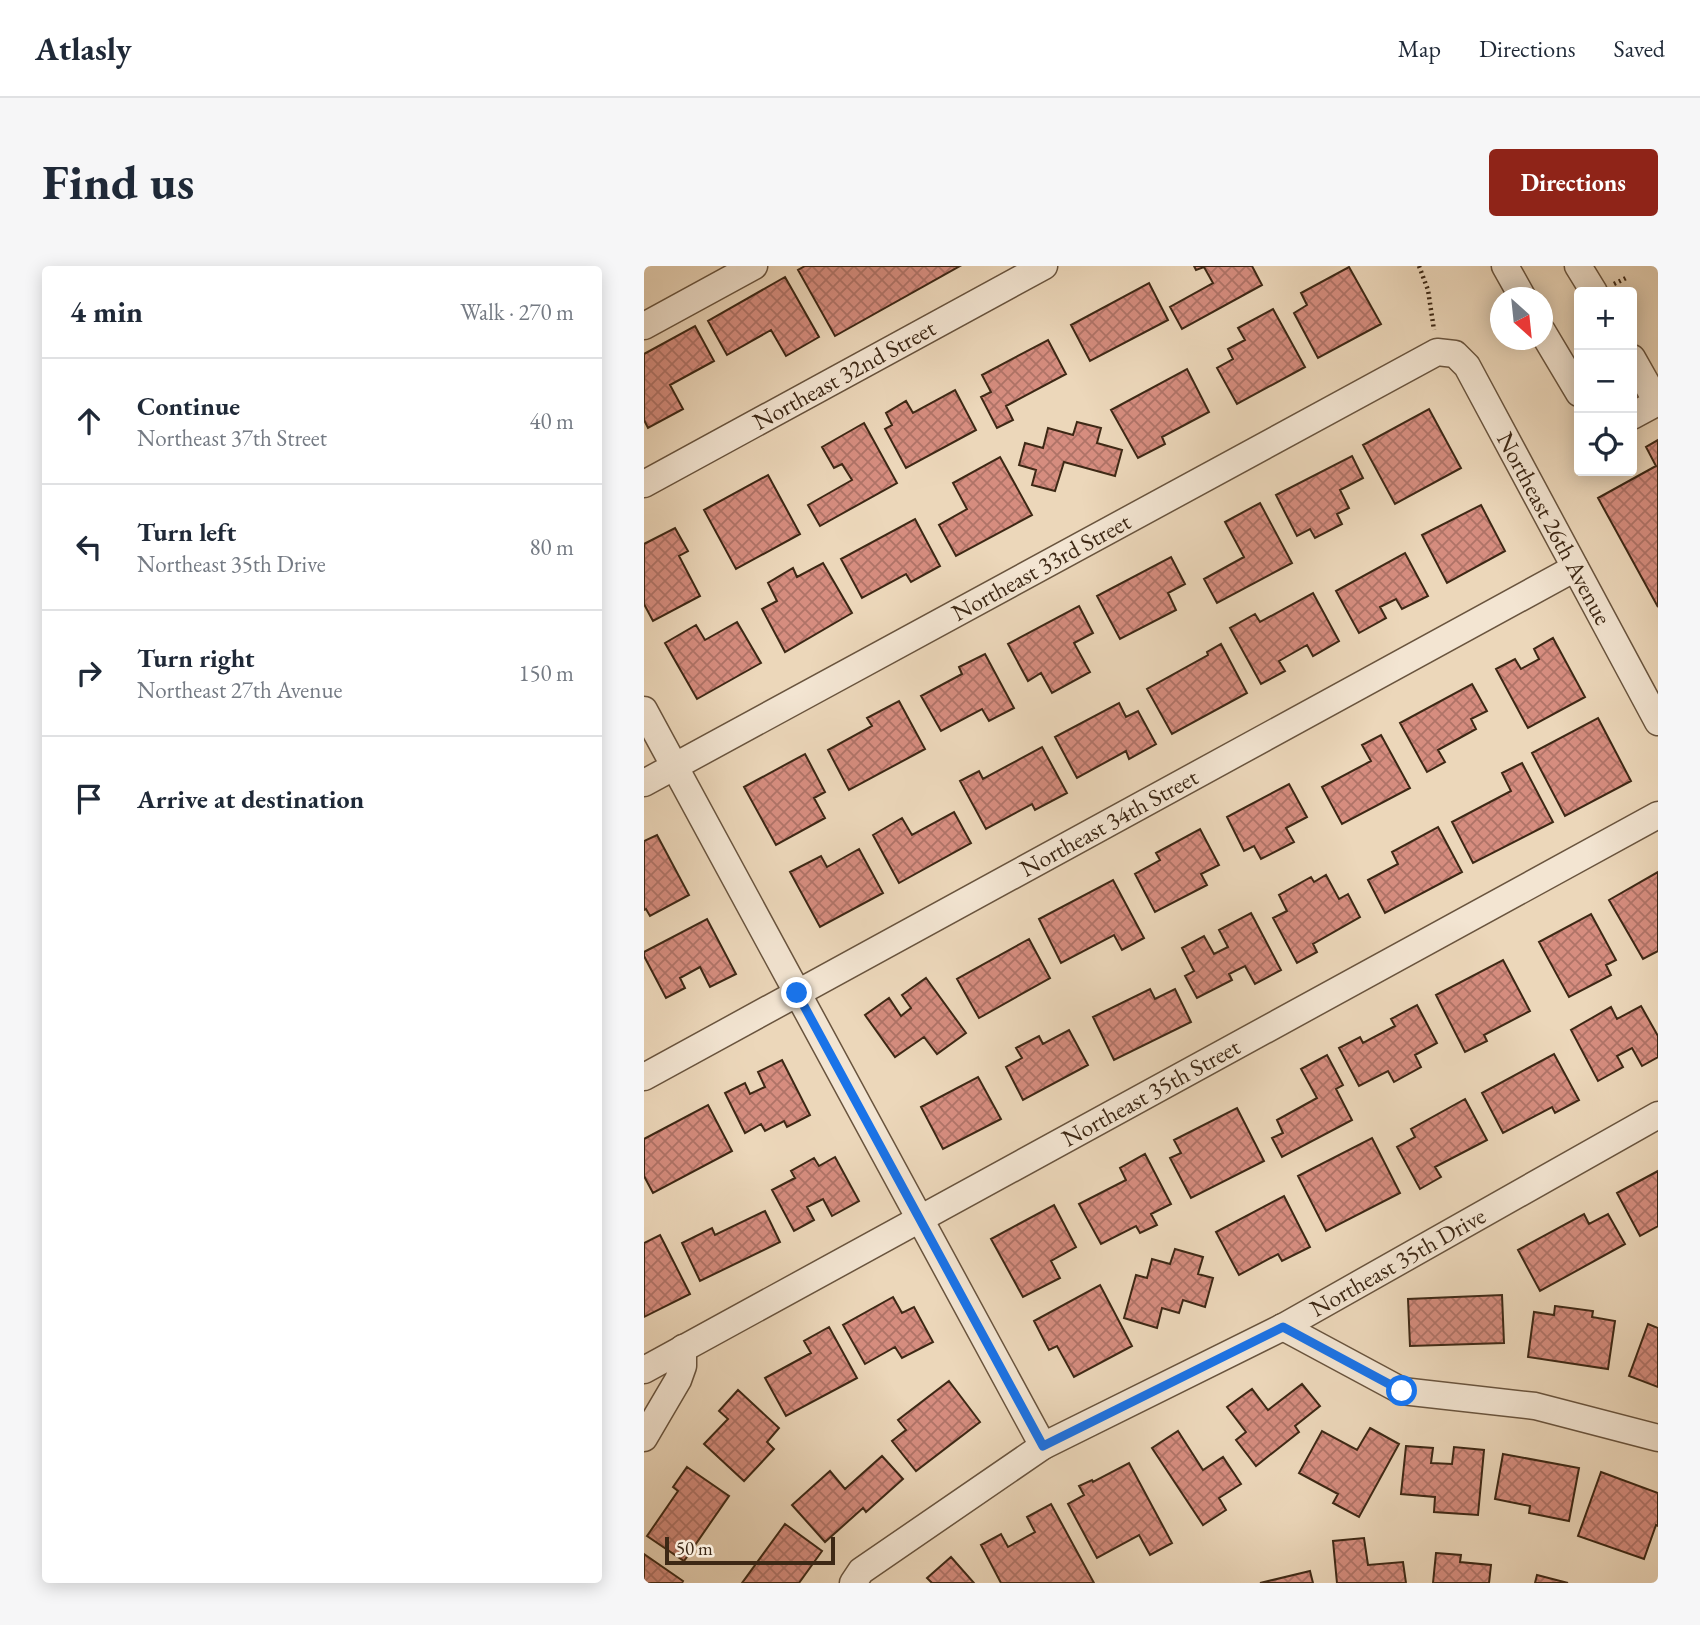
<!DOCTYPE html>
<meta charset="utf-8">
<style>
body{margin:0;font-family:"EB Garamond",serif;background:#f6f6f7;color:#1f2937}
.controls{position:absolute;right:21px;top:21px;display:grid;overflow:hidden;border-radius:7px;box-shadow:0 4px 18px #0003}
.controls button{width:63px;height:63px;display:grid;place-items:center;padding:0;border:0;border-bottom:2px solid #e0e1e3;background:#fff;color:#1f2937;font:35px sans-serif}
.compass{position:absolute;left:846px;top:21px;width:63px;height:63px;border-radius:50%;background:#fff;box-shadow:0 4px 18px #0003;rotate:153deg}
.scale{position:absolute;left:21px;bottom:18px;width:170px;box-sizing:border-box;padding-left:7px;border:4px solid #3d2815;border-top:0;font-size:19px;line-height:24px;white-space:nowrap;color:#3d2815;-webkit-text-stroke:5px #f3e5d2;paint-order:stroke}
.stop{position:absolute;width:21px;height:21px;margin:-16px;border:5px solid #1a73e8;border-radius:50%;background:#fff}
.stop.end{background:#1a73e8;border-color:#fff;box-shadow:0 2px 7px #0008}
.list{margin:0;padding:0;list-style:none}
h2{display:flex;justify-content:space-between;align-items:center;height:91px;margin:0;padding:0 28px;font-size:30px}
h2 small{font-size:23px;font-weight:400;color:#747a83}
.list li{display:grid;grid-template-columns:46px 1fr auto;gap:21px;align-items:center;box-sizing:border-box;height:126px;padding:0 28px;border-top:2px solid #e0e1e3}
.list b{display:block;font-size:26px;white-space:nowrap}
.list p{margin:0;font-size:23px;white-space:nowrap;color:#747a83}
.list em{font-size:23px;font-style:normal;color:#747a83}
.icon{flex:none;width:38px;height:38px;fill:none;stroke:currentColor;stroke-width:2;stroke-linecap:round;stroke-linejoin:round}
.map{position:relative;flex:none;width:1014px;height:1317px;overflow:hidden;border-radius:7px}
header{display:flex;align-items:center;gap:42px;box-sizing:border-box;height:98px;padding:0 35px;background:#fff;border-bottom:2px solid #e0e1e3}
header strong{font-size:33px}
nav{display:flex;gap:38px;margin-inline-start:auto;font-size:24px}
.intro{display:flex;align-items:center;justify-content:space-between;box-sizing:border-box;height:168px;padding:0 42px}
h1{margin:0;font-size:49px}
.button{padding:18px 32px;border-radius:7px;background:#8f2418;color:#fff;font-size:24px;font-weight:700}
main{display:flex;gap:42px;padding:0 42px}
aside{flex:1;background:#fff;border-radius:7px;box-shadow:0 4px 18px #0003}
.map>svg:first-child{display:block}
</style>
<header>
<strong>Atlasly</strong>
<nav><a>Map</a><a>Directions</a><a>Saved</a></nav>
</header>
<div class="intro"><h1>Find us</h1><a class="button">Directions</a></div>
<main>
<aside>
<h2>4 min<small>Walk · 270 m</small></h2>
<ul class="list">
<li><svg class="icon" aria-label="ahead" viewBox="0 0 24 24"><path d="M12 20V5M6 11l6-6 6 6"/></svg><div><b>Continue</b><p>Northeast 37th Street</p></div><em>40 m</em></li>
<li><svg class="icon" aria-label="left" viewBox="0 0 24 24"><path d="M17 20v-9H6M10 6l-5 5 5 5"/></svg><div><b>Turn left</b><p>Northeast 35th Drive</p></div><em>80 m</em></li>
<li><svg class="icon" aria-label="right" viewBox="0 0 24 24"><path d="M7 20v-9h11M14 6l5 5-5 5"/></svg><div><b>Turn right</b><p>Northeast 27th Avenue</p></div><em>150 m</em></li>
<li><svg class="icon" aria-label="arrive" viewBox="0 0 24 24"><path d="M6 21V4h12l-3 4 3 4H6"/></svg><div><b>Arrive at destination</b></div></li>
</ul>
</aside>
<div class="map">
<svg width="1014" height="1317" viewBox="0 0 1014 1317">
<defs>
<pattern id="building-cross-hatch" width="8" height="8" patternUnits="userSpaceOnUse" patternTransform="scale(1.75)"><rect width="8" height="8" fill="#d68d7f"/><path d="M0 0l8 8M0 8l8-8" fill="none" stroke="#af7367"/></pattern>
</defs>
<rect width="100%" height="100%" fill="#ecd7ba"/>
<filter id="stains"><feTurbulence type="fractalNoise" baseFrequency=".00286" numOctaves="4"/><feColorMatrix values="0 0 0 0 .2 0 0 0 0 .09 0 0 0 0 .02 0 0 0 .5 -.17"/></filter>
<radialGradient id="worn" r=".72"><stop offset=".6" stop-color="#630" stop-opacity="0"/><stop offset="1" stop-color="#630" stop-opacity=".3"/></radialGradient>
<path fill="url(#building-cross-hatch)" stroke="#3d2815" stroke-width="2" d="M161,0H316L191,70L154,4Z
M550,0H608L618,19L538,63L526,41L569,17L560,1L552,4Z
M705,1L737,58L674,92L650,47L663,39L657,27Z
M141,11L175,71L142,90L127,64L83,89L64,55Z
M505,17L524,54L446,95L427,59Z
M629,43L661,101L593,138L573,102L589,93L584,83L601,74L594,62Z
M51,60L70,95L26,119L39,143L4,162L0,154V88Z
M404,74L422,108L362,140L369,154L353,162L337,131L347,126L338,109Z
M543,103L565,146L518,171L521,178L494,192L467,144Z
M311,124L332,164L262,202L241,163L248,159L242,147L262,135L269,147Z
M785,143L817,202L751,238L719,179Z
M433,156L457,162L453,177L478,184L471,210L420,196L411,225L388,219L392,204L375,199L381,177L399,182L404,162L429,169Z
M220,157L253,217L176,260L164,239L208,214L198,198L190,202L178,181Z
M1014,174V341L954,232L1012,200L1002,181Z
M708,190L719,212L696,224L705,242L693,248L698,258L671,272L666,263L653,270L632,229Z
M356,191L388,249L312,290L295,259L323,243L309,217Z
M124,209L156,268L92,303L60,244Z
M616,237L648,297L573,337L560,313L600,291L581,256Z
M837,239L861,285L803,317L778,269Z
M271,253L296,300L267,316L262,308L218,332L197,293Z
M31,262L44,285L35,290L56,330L9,355L0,338V278Z
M761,287L784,330L758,343L752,333L736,341L742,352L715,367L692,325Z
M527,291L541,318L524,327L532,344L476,373L453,330Z
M179,297L208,347L141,386L118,343L133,335L124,317L149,302L153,311Z
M669,327L695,375L669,390L663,379L635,395L641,405L617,418L586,362L611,348L616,356Z
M435,340L449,367L430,377L446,406L408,427L397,407L384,415L364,378Z
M93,356L117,397L53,433L21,377L52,359L61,374Z
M909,372L941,431L884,462L852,403L871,393L877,403L895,393L890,383Z
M577,378L603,427L528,468L503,423L564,389L563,386Z
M341,388L370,442L345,455L338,443L297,465L277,430L318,408L315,401Z
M828,418L843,445L827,453L832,463L794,484L801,496L783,506L756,457Z
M255,435L281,483L205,524L184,484L228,460L223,452Z
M475,437L482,451L494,445L512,478L485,493L482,485L433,512L411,471Z
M954,452L987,515L921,550L888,487Z
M737,469L766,522L698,558L678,521L727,495L718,479Z
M398,481L423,527L391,544L388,538L342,563L316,515L335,505L339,513Z
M161,488L181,526L170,532L181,552L132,579L100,521Z
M878,497L909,556L829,597L808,556L867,525L858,507Z
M645,518L663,551L642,562L650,576L617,593L610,580L600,585L583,551Z
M310,546L327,577L255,617L229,569L258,552L268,569Z
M794,561L818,606L741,647L724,614L754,598L748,586Z
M556,563L575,599L557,608L563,619L511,646L491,608L516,594L512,587Z
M13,569L45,629L6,650L2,643L0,644V575Z
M215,583L239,627L176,661L146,606L177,590L183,601Z
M1014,606V685L999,693L965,634Z
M682,609L695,633L704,628L716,651L669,678L673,686L653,697L629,652L643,645L635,629L667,611L670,616Z
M469,614L500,672L478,684L470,669L417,697L395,653Z
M607,647L637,704L611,718L601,700L585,708L588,714L553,732L541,710L550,705L538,682L560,670L570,688L584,681L575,664Z
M947,648L972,694L962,699L967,709L925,731L895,676Z
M63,653L92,708L66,721L56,701L36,712L41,722L22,732L0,690V686Z
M385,673L406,712L335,752L313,713Z
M859,694L886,745L840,769L843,775L821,786L792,729Z
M282,712L322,767L293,788L280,771L251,791L221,749L245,732L257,750L267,742L258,729Z
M506,723L511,733L531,723L547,756L470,794L449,751Z
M773,739L793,777L771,789L777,801L750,816L744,805L715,820L695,782L716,771L719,777L751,760L747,753Z
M997,740L1014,770V791L998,800L988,782L973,790L979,801L954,815L927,764L967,741L973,753Z
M425,764L444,799L379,834L362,801L378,792L372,782L395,770L399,778Z
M910,788L935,834L911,847L908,841L859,867L838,827Z
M683,789L699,819L692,823L708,854L638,891L628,872L639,867L633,854L673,832L657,803Z
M138,794L166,849L143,861L140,855L121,865L117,858L101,867L81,827L101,817L106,828L121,821L114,806Z
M334,811L357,853L299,883L277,841Z
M821,833L843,874L791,901L797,911L776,923L753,881L771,871L767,863Z
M64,839L88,885L9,927L0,910V873Z
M593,842L620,895L547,932L526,892L537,887L530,874Z
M728,872L756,927L682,965L654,910Z
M501,888L527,938L507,948L513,959L496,967L492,960L457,978L435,938L482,914L476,902Z
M191,891L215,935L188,950L179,933L163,941L170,954L150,965L128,924L151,912L147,905L170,892L175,900Z
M1014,905V960L996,970L973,927Z
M640,930L666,981L638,995L634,988L595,1009L572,966Z
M410,939L432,981L407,995L416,1012L379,1031L347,973Z
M121,945L136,976L56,1015L38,977L68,962L71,969Z
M940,948L945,958L964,948L981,978L896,1025L874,984Z
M16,969L46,1028L0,1051V977Z
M531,983L559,991L554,1008L569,1012L561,1041L539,1034L535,1047L518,1042L513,1062L480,1052L492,1009L503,1012L508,993L526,998Z
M456,1019L488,1080L430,1111L413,1080L405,1084L390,1055Z
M858,1029L860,1077L766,1080L764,1033Z
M249,1031L258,1047L270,1041L289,1076L258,1092L251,1081L221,1098L199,1059Z
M911,1040L949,1045L948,1051L971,1055L964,1103L884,1091L890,1046L910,1049Z
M1004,1058L1014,1062V1121L985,1110Z
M185,1061L213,1112L142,1150L121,1112L167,1087L160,1075Z
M305,1115L336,1156L272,1205L248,1175L262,1164L254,1154Z
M658,1118L676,1140L651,1160L655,1166L612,1200L592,1174L602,1166L583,1141L608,1123L624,1144Z
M94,1124L135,1162L123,1176L130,1183L100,1215L60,1178L84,1153L75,1145Z
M726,1162L755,1178L715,1251L689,1237L694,1228L655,1207L678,1165L713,1184Z
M534,1165L559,1204L579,1191L597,1218L575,1232L582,1244L559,1259L508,1182Z
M762,1180L789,1182L787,1197L808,1198L810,1181L840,1184L834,1249L790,1246L791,1231L757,1228Z
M859,1188L935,1202L925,1255L885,1247L886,1240L851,1233Z
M238,1190L259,1213L222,1246L219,1242L181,1276L148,1239L186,1205L201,1223Z
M485,1197L528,1277L506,1289L495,1269L453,1292L424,1238L440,1229L435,1220L448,1214L449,1216Z
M43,1201L85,1230L40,1295L3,1270L34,1225L29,1221Z
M957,1206L1014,1227V1260L1012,1259L1000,1293L934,1270Z
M407,1238L450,1317H357L337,1279L357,1268L364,1281L391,1266L383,1251Z
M141,1258L178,1285L155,1317H98Z
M720,1272L724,1299L759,1296L762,1317H693L689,1275Z
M792,1287L817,1289L816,1296L847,1299L845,1317H789Z
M0,1288L39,1315L38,1317H0Z
M307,1291L330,1317H288L283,1312Z
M666,1305L669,1317H616Z
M893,1309L924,1317H891Z"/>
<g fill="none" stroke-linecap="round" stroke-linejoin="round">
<g stroke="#69543e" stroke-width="29">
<g id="minor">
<path d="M861,0L879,32"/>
<path d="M934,0L950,26"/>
<path d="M0,60L110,0"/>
<path d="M898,65L935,127"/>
<path d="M988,92L1013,136"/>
<path d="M988,150L1014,136"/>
<path id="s1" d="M0,218L400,0"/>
<path d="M0,444L399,1180"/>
<path id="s2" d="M0,517L793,86L811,88L823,100L1014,456"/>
<path id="s3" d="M0,811L931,302"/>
<path d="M639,1061L758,1125L891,1140L1014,1172"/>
<path id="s4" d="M0,1104L1014,549"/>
<path d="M0,1172L34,1114L39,1100V1082"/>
<path id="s5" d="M209,1317L217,1305L399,1180L639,1061L1014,849"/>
</g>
</g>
<path stroke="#3d2815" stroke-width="4.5" stroke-dasharray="2 3.5" stroke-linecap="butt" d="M775,0L784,24L790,64
M970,18L982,12"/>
<use href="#minor" stroke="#f3e5d2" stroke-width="26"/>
</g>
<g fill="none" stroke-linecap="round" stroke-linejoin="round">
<path stroke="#1a73e8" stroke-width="9" d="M153,727L399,1180L639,1061L758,1125"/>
</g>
<g text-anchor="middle" stroke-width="6" stroke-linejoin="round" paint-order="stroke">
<g font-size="24" fill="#3d2815" stroke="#f3e5d2">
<text dy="8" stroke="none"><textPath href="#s1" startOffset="228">Northeast 32nd Street</textPath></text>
<text dy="8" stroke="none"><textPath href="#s2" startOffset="1122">Northeast 26th Avenue</textPath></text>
<text dy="8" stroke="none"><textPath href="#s2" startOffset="452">Northeast 33rd Street</textPath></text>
<text dy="8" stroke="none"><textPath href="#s3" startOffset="530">Northeast 34th Street</textPath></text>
<text dy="8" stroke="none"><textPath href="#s4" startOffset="578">Northeast 35th Street</textPath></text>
<text dy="8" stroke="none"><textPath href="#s5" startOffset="635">Northeast 35th Drive</textPath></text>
</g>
</g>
<rect width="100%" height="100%" filter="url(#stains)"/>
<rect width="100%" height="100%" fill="url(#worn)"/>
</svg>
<div class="controls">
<button>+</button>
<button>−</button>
<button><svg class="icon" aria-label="locate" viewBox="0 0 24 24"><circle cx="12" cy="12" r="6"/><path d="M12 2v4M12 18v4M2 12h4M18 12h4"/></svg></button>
</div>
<svg class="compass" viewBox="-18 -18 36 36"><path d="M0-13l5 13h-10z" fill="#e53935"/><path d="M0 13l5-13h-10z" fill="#747a83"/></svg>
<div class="scale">50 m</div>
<div class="stop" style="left:758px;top:1125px"></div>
<div class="stop end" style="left:153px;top:727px"></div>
</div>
</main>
